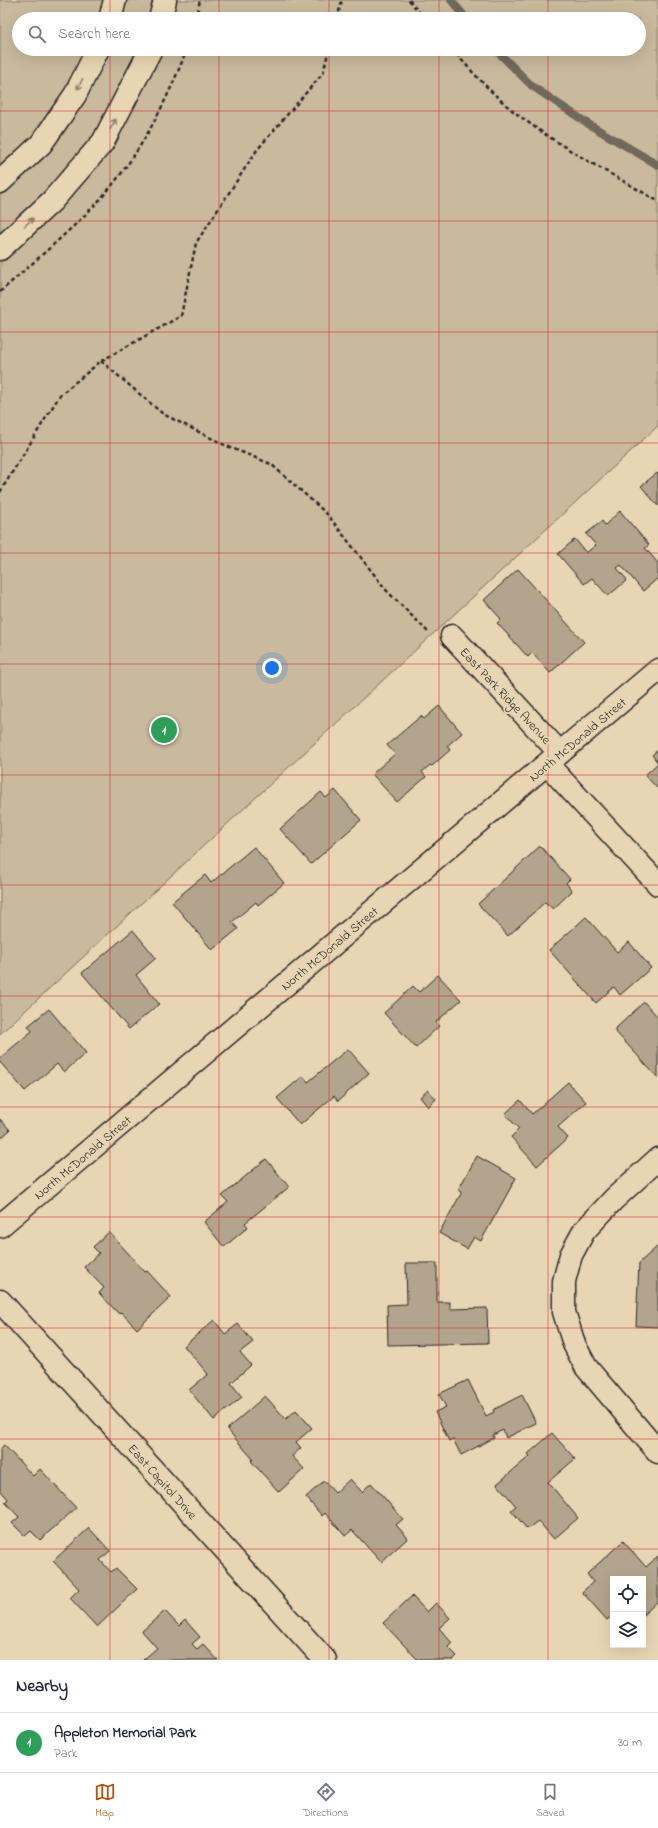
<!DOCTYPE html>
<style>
body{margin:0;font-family:"Indie Flower",sans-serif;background:#f6f6f7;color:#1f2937}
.controls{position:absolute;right:12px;bottom:12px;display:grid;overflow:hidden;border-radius:0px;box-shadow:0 4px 16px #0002}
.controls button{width:36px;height:36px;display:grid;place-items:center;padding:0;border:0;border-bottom:1px solid #e0e1e3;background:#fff;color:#1f2937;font:20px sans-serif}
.you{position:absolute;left:272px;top:668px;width:14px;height:14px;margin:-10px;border:3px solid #fff;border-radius:50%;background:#1a73e8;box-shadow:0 0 0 6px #1a73e833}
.badge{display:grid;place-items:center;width:26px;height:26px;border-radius:50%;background:#b45309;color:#fff;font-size:13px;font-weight:700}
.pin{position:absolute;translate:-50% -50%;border:2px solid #fff;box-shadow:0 1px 4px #0006}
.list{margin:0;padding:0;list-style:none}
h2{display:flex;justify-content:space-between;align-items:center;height:52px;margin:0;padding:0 16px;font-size:17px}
h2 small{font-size:13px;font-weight:400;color:#747a83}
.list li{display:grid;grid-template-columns:26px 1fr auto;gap:12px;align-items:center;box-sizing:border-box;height:60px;padding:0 16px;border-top:1px solid #e0e1e3}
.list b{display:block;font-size:15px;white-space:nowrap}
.list p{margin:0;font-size:13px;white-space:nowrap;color:#747a83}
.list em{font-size:13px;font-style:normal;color:#747a83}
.icon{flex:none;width:22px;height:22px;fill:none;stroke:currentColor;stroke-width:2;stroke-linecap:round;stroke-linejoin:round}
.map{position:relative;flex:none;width:658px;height:1660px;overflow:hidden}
.search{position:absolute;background:#fff;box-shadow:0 4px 16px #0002;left:12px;right:12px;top:12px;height:44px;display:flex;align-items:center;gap:10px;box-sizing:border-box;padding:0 14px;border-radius:22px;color:#747a83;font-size:15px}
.sheet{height:112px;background:#fff}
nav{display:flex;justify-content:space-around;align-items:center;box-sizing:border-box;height:56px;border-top:1px solid #e0e1e3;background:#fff;font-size:11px;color:#747a83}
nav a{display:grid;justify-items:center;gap:2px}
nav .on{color:#b45309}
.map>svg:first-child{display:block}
</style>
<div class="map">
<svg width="658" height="1660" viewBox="0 0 658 1660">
<rect width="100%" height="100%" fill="#e8d5b3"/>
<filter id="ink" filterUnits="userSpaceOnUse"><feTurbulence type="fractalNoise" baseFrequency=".025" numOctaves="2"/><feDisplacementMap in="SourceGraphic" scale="8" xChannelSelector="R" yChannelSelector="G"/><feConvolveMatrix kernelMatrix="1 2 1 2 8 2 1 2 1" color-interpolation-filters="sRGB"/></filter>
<g filter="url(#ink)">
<path fill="#c9b99d" stroke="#7a7264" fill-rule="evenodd" d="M0,0H658V426L0,1034ZM19,19H639V49H19Z"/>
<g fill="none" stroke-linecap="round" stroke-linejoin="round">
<path stroke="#6f695c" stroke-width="8" d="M451,0L467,19
M495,49L532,86L590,125L658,165"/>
</g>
<path fill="#b3a58d" stroke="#2b2b2b" d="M657,473L658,474V506L641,486Z
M620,511L649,545L645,548L658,563V578L643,591L621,565L617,568L627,580L608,596L592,578L584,584L558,554L575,539L586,553L596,545L586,534L602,521L605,525Z
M518,569L584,642L550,673L532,653L528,657L497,623L501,619L484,600Z
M439,706L462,733L447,746L450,750L432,766L430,765L422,772L426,777L397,802L372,774L395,754L387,745L421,716L424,719Z
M658,750V763L652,755Z
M658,763V789L645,775Z
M335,790L361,820L311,864L280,829L321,792L326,798Z
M540,846L570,879L566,883L572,891L553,909L545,902L508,936L478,904Z
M254,847L284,883L258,905L256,902L232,922L238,929L212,950L172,902L205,875L211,883Z
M586,917L617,952L629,942L651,968L620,995L614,987L596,1003L549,950Z
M133,930L156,958L136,975L159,1004L129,1029L82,973Z
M438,975L461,1000L436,1022L439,1026L416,1048L384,1013L413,986L419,992Z
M644,1002L658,1017V1078L614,1030Z
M49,1009L86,1053L64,1072L57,1064L25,1091L0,1062V1058L32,1031L28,1026Z
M348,1049L369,1073L338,1101L334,1096L300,1125L277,1098L303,1076L308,1082Z
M568,1082L586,1102L558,1127L568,1138L537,1166L511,1137L519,1129L505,1114L520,1100L532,1114Z
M428,1090L436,1099L428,1107L420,1097Z
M0,1119L10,1130L0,1139Z
M477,1156L516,1178L481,1241L474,1237L467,1249L439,1233L462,1192L458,1190Z
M266,1159L289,1187L245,1223L248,1227L224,1247L204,1222L228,1202L222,1196Z
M109,1232L145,1272L147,1271L171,1297L137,1329L121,1312L119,1314L99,1293L104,1288L84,1267L99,1253L93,1247Z
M658,1246V1327L636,1326L639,1263Z
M406,1263H437V1302H450V1309L487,1308L488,1343L388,1345L387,1305L407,1304Z
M214,1320L225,1334L238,1324L253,1342L240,1352L251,1365L231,1383L242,1397L214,1420L189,1390L208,1374L184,1346Z
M468,1380L486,1416L494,1412L493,1410L522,1395L536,1423L506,1438L503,1430L493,1435L494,1438L461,1455L453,1439L449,1441L435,1412L446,1407L439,1394Z
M265,1396L286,1419L296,1410L312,1428L296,1442L301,1448L292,1456L304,1469L279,1492L251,1461L253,1459L227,1429Z
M552,1433L575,1459L548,1482L578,1518L554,1539L538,1521L527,1529L511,1510L516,1506L497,1484L530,1456L528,1454Z
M4,1445L33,1476L40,1469L76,1508L40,1540L31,1531L25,1536L12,1523L19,1517L5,1502L8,1499L0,1490V1449Z
M350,1479L362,1492L371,1483L403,1519L396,1525L408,1538L381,1562L352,1530L345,1536L325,1513L322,1516L306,1497L324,1481L335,1493Z
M89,1528L110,1551L100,1560L111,1572L116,1568L137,1589L97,1627L70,1598L79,1589L53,1561Z
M623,1541L646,1567L658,1556V1601L643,1615V1579H613V1615L607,1620L582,1592L593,1582L587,1574Z
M412,1596L427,1612L436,1603L450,1618L439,1628L452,1643L448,1647L457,1656L453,1660H418L383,1623Z
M165,1611L179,1626L185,1620L200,1637L192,1644L197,1649L203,1644L218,1660H143L157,1648L142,1631Z"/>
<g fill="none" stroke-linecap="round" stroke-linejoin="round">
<g stroke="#2b2b2b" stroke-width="25">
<path id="minor" d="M110,19L115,0
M160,19L165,0
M0,182L41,144L75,95L98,49
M0,249L52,201L103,142L151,49
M452,636L560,753
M547,764L658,884
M658,1159L614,1199L584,1231L571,1255L564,1281V1312L574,1344L586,1367L658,1452
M0,1226L658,670
M0,1301L325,1660"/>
</g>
<path stroke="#2b2b2b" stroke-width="2.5" stroke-dasharray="4 3" stroke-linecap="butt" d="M409,0L425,19
M196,19L200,0
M337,19L342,0
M452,49C472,72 493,95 517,114C561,148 610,173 658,201
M0,292C29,266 60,240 88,212C134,166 164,109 187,49
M101,361L163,414L229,447L271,464L327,514L387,591L428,632
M0,492L60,395L101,361L181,316L196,243L257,150L323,73L329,49"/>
<use href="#minor" stroke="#e8d5b3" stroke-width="22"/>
</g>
<defs><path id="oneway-shaft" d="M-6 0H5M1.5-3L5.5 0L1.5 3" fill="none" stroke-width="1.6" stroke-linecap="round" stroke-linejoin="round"/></defs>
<g stroke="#8a806f">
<use href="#oneway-shaft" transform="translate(80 84) rotate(117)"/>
<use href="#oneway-shaft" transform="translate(113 124) rotate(-62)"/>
<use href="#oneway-shaft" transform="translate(29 222) rotate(-42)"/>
</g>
</g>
<path fill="none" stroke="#d62828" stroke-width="1" stroke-opacity="0.55" d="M110,0V19M219,0V19M329,0V19M439,0V19M548,0V19M110,49V1660M219,49V1660M329,49V1660M439,49V1660M548,49V1660M0,111H658M0,221H658M0,332H658M0,443H658M0,553H658M0,664H658M0,775H658M0,885H658M0,996H658M0,1107H658M0,1217H658M0,1328H658M0,1439H658M0,1549H658"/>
<g text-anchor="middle" stroke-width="3.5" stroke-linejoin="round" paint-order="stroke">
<g font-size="13" fill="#2b2b2b" stroke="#e8d5b3">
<text transform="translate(506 695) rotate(47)" y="5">East Park Ridge Avenue</text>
<text transform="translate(577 739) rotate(-40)" y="5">North McDonald Street</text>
<text transform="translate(329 948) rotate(-40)" y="5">North McDonald Street</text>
<text transform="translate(82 1157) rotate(-40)" y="5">North McDonald Street</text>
<text transform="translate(163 1481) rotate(48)" y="5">East Capitol Drive</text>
</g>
</g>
</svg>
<div class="controls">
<button><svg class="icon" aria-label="locate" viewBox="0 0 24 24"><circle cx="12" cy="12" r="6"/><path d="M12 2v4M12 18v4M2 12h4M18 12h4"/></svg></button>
<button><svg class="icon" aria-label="layers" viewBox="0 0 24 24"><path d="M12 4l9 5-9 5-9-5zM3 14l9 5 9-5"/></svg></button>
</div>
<div class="you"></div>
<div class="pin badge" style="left:164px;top:730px;background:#2e9e5b">1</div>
<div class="search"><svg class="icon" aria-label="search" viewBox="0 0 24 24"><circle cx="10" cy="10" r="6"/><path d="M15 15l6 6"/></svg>Search here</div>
</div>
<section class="sheet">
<h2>Nearby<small></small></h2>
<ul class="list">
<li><span class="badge" style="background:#2e9e5b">1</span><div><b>Appleton Memorial Park</b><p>Park</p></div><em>30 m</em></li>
</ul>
</section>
<nav>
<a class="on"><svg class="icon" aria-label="map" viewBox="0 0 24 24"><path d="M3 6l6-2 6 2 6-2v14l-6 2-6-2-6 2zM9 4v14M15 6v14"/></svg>Map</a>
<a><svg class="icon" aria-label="directions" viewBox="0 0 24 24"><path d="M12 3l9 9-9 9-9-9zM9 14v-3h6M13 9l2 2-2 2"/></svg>Directions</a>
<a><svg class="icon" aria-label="saved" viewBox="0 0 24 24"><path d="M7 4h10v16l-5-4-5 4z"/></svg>Saved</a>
</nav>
